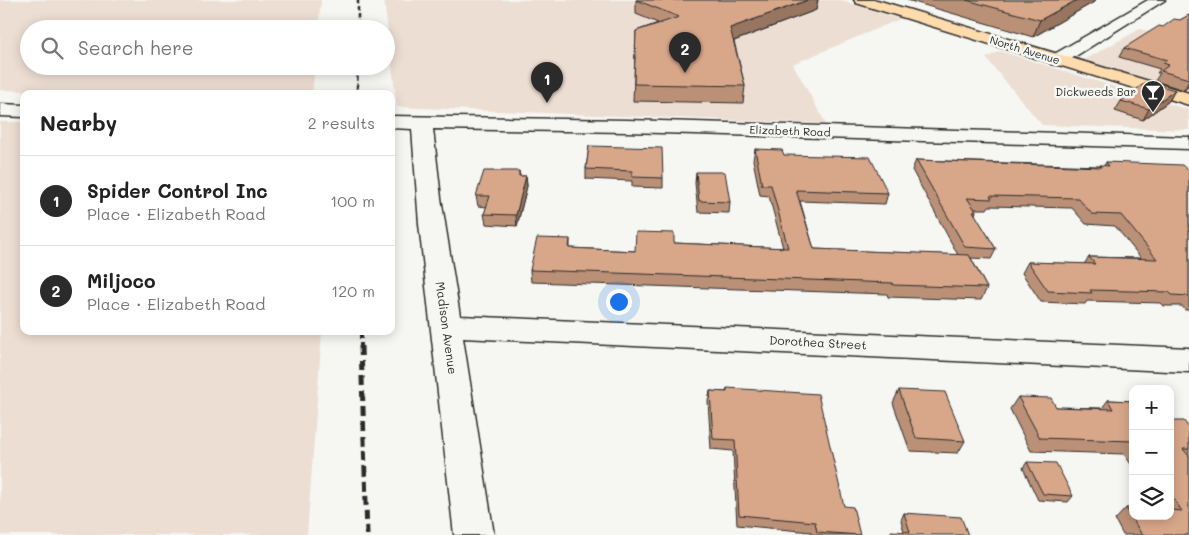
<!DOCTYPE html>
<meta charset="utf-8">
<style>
body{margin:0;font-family:Mali,sans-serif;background:#f6f6f6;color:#222}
.controls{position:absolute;right:15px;bottom:15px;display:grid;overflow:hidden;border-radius:10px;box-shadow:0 2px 12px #0003}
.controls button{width:45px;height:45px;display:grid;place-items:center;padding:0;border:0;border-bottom:1px solid #e0e0e0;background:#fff;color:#222;font:25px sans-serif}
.you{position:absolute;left:618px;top:301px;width:18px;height:18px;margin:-12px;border:4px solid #fff;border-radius:50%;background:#1a73e8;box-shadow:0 0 0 8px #1a73e833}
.badge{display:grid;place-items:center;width:32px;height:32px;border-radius:50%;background:#2b2b2b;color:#fff;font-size:16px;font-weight:700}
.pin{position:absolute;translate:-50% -41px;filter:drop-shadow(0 1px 2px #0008)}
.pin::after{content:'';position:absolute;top:26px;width:18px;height:15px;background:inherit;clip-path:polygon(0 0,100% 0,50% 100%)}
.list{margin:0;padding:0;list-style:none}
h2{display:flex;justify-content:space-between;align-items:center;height:65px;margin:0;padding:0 20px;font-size:21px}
h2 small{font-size:16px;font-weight:400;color:#767676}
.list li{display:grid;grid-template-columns:32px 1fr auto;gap:15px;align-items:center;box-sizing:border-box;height:90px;padding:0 20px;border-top:1px solid #e0e0e0}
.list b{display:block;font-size:19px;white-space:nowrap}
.list p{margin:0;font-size:16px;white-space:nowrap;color:#767676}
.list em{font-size:16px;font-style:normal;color:#767676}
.icon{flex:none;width:28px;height:28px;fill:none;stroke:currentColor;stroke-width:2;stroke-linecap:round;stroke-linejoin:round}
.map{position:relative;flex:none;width:1189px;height:535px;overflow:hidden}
.search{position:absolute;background:#fff;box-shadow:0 2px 12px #0003;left:20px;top:20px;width:375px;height:55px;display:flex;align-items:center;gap:12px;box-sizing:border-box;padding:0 18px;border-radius:28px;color:#767676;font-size:19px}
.panel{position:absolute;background:#fff;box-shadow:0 2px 12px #0003;left:20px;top:90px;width:375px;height:245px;border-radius:10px}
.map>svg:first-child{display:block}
</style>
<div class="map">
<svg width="1189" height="535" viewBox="0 0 1189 535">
<rect width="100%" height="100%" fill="#f6f6f2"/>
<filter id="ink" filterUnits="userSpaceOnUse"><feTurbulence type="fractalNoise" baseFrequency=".02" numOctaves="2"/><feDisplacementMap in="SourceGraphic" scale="10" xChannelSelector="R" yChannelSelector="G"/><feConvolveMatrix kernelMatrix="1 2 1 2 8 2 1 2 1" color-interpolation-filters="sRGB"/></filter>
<g filter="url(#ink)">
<path fill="#edded3" d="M0,0H321L318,29H29V66H315L312,94H163L0,90Z
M384,0H840L900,19L793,64L826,124L397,107Z
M1140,29L1189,42V91L1084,60Z
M1000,51L1189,110V130L1042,125L986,58Z
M0,122H24V331H322L307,535H0Z"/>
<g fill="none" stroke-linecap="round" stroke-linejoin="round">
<g stroke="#2b2b2b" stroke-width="3">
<path id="minor" d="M1148,0H1165L1063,64L1057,65L1051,64L1048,60L1051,56Z
M0,104L24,105V117L0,116Z
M391,116L627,120L1189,137V149L627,132L433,129L441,198L460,316L1189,348V372L463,338L494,535H454L419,224L412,129L391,128Z"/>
</g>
<g stroke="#2b2b2b" stroke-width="3">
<path id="major" d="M854,0H877L1189,93V105L856,3Z"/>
</g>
<use href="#minor" fill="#f6f6f2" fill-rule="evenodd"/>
<use href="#major" fill="#fedbac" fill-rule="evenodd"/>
<path stroke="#2b2b2b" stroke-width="2.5" stroke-dasharray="4.5 2.5" stroke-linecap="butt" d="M358,0V29
M357,88L358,66"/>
<path stroke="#2b2b2b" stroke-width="3" stroke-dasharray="5.5 3" stroke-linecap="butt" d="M357,94V87"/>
<path stroke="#2b2b2b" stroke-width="4" stroke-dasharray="8 4" stroke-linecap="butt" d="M361,331V347"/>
<path stroke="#2b2b2b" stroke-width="5" stroke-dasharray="10 5" stroke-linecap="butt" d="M361,346L367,535"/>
</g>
<path fill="#ba9077" stroke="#2b2b2b" d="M636,0H818L816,10L734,41L745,86L743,103L633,101L636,31L658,23L636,14Z
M907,0H1095L1094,2L1033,37Z
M1189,15V86L1184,90L1155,81L1160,73H1157L1160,69L1119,57L1124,48L1180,20Z
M1175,90L1169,101L1143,120L1115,111L1121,101Z
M589,146L663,178V188L632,187V181L586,179V169Z
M755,149L784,155L888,193L885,204L800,201L814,249L958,255L912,170L916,160L1100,166V165L1104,166L1106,162L1189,171V310H1185L1182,306H1164L1161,303L1087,301L1085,304L1041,302L1022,273L1028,262L1084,264L1089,257L1141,258L1115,226L1086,224L1072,208L989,206L987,209H974L976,211L975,215L996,249L991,259L971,258L987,288L981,300L888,297L887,294L531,282L530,270L570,239V248L635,251L674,243L783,248L769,196L760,195L753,160Z
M519,171L520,176H526L527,186L517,226L486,224L484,214L487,207L478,206L476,196Z
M696,172L730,202L729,213L698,212L695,183Z
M727,388L844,506L860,535H812L811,532L737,525L733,451L711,449L708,401L710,391L726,392Z
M899,390L965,441L958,453L910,451L893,403Z
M1018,397L1056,407L1102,408L1108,400L1133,401V467L1124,454L1031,451L1010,409Z
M1170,421L1189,428V535H1123L1115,520L1126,508L1170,516Z
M1027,462L1073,496L1068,502L1038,500L1023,468Z
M904,513L968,535L904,532L901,520Z"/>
<path fill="#977561" stroke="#2b2b2b" d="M808,0H818L816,10L728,43L730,28Z
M1077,0H1095L1094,2L1033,37L1040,20Z
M1189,81V86L1184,90Z
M1175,90L1169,101L1143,120L1149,109Z
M526,176L527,186L517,226L516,215Z"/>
<path fill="#d8a78a" stroke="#2b2b2b" d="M636,0H808L730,28L745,86L634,84L636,31L679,17Z
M966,0H1077L1040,20Z
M1189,15V79L1161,71L1169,65L1163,63L1167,60L1124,48L1159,26L1163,27L1174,19L1180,20Z
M1146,82L1175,90L1149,109L1121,101Z
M589,146L662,148L663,178L632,177V171L586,169Z
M755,149L782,150L784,155L870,157L888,193L796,190L814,249L969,255L987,288L893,285L892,283L530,270L537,238L570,239L569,248L635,251L636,232L674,233V243L788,248L771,185H762Z
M916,160L1101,167L1100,165L1109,166L1106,162L1182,165L1189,171V296L1172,295L1169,292L1090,290L1092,293L1048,291L1028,262L1095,264L1089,257L1157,259L1121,215L1092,214L1078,198L990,196L992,199L967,198L976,211H973L996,249L965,247Z
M484,171H519V176H526L516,215L484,214L490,196H476Z
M696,172H725L730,202L699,201Z
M727,388L818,394L844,506L853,507L860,535L817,532L815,522L739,515L735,440L713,439L710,391L727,392Z
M899,390L945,392L965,441L916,438Z
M1018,397L1051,398L1056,407L1113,409L1108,400L1133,401V441L1040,438Z
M1170,421H1184L1189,428V449H1183L1189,456V535H1142L1126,508H1133V516H1170V510L1182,511L1170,494Z
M1027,462L1056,463L1073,496L1043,494Z
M904,513L961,517L968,535H892L891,531L910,532Z"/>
</g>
<defs>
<g id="bar-pin" transform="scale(1.25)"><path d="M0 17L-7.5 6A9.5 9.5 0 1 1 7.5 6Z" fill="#2b2b2b" stroke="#f6f6f2"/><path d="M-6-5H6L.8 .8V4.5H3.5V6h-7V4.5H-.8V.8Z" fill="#fff"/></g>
</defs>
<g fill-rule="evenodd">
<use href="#bar-pin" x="1153" y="92"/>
</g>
<g text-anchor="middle" stroke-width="5" stroke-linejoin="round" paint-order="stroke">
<g font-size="11" fill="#2b2b2b" stroke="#f6f6f2">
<text transform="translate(1025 50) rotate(17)" y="4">North Avenue</text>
<text transform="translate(790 131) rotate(2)" y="4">Elizabeth Road</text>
</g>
<g font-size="11" fill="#2b2b2b" stroke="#f6f6f2" text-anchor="end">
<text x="1136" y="96">Dickweeds Bar</text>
</g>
<g font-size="12" fill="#2b2b2b" stroke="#f6f6f2">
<text transform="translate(446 328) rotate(82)" y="4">Madison Avenue</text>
<text transform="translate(818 343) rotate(3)" y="4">Dorothea Street</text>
</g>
</g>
</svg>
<div class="controls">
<button>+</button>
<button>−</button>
<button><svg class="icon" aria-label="layers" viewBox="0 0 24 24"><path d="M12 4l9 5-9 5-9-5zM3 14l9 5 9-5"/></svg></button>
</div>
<div class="you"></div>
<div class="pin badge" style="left:547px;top:103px">1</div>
<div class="pin badge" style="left:685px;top:73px">2</div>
<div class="search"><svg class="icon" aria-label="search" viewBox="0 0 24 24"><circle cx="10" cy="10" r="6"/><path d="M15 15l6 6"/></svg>Search here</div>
<section class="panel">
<h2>Nearby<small>2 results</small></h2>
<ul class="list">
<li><span class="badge">1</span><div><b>Spider Control Inc</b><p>Place · Elizabeth Road</p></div><em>100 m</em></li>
<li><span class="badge">2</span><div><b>Miljoco</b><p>Place · Elizabeth Road</p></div><em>120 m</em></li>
</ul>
</section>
</div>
